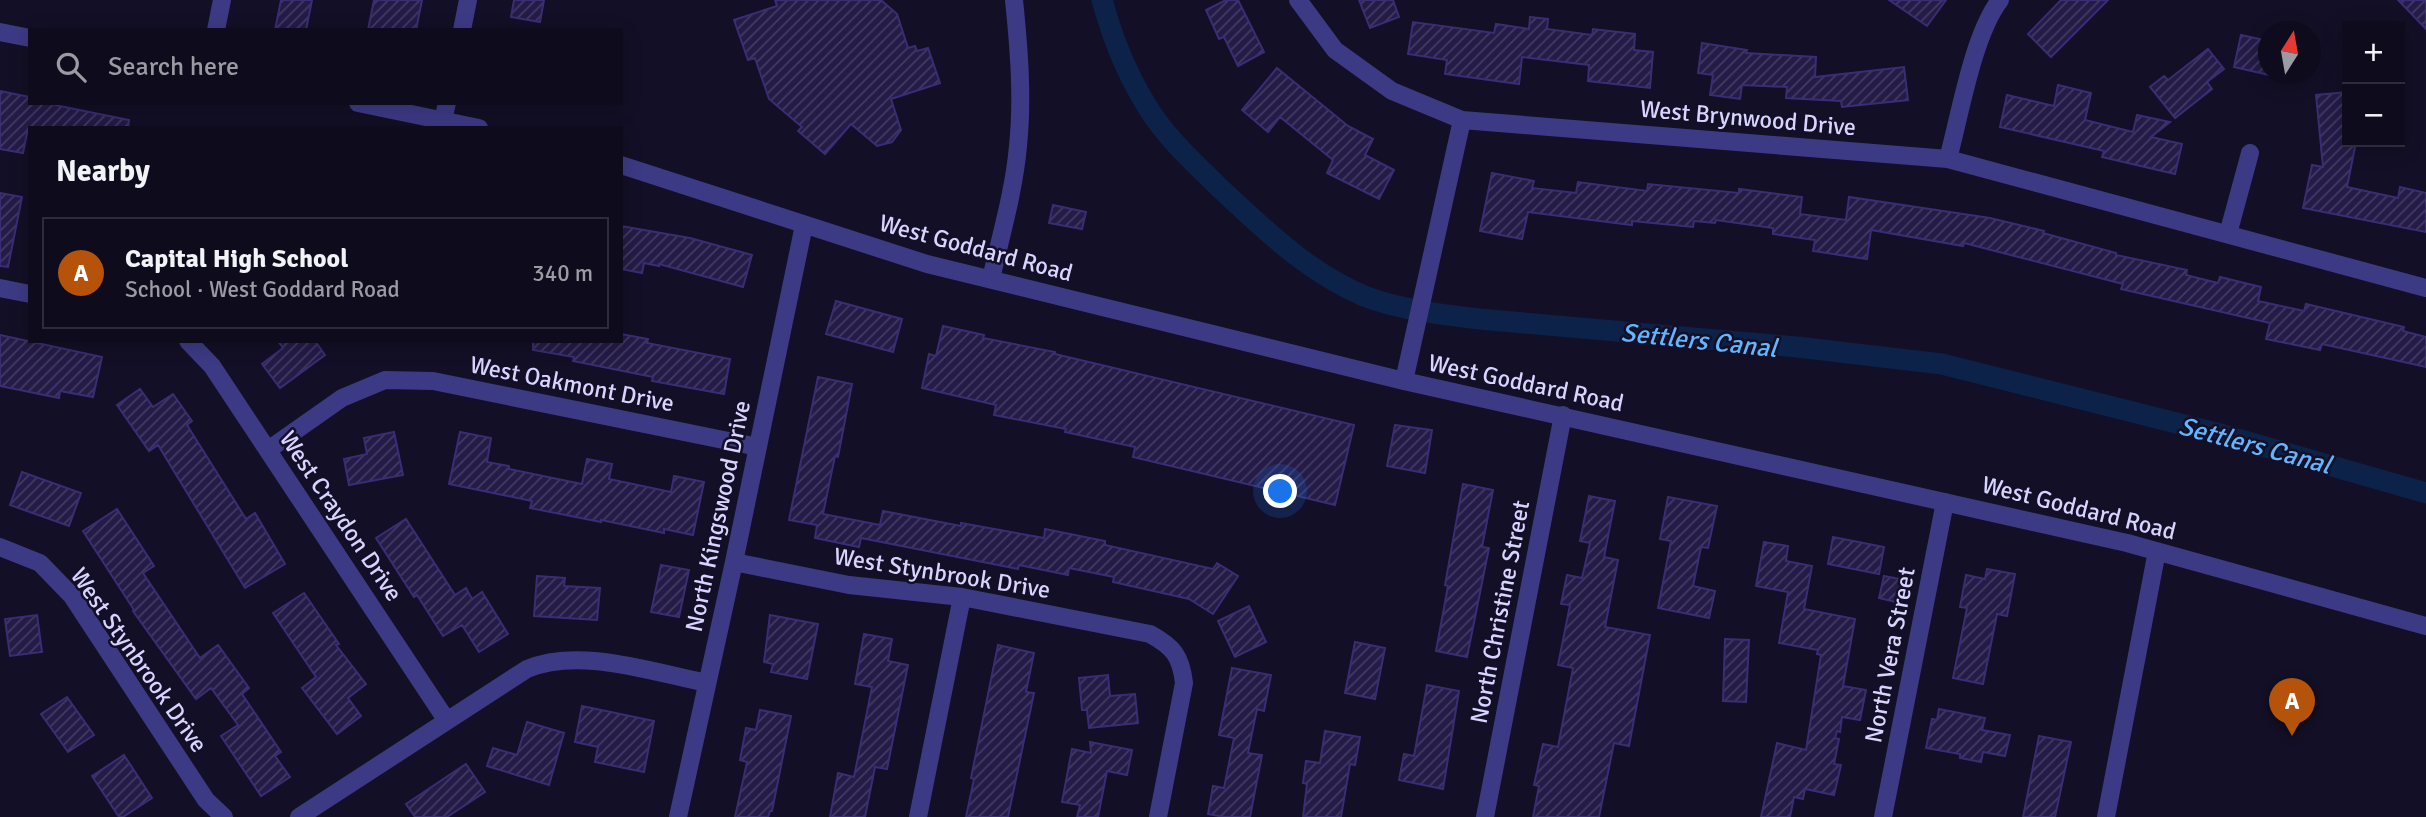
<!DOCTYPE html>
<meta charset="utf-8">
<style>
body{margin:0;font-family:Signika,sans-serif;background:#1c1929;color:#f1f3f6}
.controls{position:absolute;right:21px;top:21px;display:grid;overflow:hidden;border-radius:0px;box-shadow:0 4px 18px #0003}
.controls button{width:63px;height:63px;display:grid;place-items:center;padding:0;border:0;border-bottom:2px solid #2e2b3b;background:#0e0b1c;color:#f1f3f6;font:35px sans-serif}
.compass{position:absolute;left:2258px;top:21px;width:63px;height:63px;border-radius:50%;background:#0e0b1c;box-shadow:0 4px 18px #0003;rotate:11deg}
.you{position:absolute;left:1281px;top:492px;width:24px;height:24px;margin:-18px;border:5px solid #fff;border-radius:50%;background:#1a73e8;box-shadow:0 0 0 10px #1a73e833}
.badge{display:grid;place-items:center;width:46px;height:46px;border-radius:50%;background:#b45309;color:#fff;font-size:23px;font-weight:700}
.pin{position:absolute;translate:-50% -58px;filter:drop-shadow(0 2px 4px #0008)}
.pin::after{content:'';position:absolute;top:37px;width:24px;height:21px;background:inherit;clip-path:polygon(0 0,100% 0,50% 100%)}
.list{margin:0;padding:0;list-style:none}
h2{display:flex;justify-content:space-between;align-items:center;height:91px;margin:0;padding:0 28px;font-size:30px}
h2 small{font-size:23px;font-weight:400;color:#9b9ba3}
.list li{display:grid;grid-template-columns:46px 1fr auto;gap:21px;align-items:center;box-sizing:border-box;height:112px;margin:0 14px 14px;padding:0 14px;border:2px solid #2e2b3b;border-radius:0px}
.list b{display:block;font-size:26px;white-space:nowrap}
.list p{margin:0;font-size:23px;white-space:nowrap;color:#9b9ba3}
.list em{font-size:23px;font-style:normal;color:#9b9ba3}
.icon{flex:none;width:38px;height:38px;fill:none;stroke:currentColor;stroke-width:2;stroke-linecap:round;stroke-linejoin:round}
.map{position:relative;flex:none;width:2426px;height:817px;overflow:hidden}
.search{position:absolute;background:#0e0b1c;box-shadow:0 4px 18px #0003;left:28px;top:28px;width:595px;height:77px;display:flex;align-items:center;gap:18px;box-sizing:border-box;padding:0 24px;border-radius:0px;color:#9b9ba3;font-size:26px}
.panel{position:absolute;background:#0e0b1c;box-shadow:0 4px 18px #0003;left:28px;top:126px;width:595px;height:217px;border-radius:0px}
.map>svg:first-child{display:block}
</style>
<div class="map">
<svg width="2426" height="817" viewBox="0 0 2426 817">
<defs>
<pattern id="building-hatch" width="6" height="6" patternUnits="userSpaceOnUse" patternTransform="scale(1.75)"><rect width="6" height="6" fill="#241b47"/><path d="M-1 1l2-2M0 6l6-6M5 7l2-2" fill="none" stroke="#433b63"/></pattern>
</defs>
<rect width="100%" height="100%" fill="#130f26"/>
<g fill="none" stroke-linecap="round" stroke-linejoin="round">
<path stroke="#0c2248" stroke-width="21" d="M1102,0C1113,40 1130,82 1154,117C1173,144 1199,168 1223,191C1267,232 1308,272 1364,296C1396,309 1445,315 1479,319L1797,347L1942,364L2224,435L2426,493"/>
</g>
<path fill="url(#building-hatch)" stroke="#3b2d73" stroke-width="2" d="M281,0H312L306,30H275Z
M374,0H422L416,30H368Z
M514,0H544L540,22L511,17Z
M775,0H881L897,14L908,48L915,46L917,51L928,48L940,83L891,99L901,130L892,142L877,146L851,124L825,154L798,131L802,127L769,99L755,58L748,60L734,20L777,6Z
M1226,0H1238L1264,52L1238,66L1224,37L1219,39L1206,10Z
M1359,0H1393L1399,17L1370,28Z
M1889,0H1946L1927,26Z
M2061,0H2108L2051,57L2028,34Z
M2398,0H2426V29Z
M1530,17L1548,19L1547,29L1592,35L1593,29L1635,34L1634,50L1653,52L1650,88L1588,81L1589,65L1522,57L1519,84L1489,80L1445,74L1447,60L1408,54L1413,22L1494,33L1496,24L1529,29Z
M2241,35L2269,41V75L2234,67Z
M1702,43L1747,50L1746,53L1816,57L1815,77L1904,67L1908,100L1842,107L1841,101L1786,98L1787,87L1742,85L1740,99L1710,95L1713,75L1698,73Z
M2208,49L2224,69L2207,82L2212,89L2175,118L2150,87L2164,76L2168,80Z
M1277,68L1348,126L1373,139L1365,155L1394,170L1379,199L1327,173L1333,160L1280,117L1268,132L1242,110Z
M2058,85L2091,93L2085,120L2133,132L2137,115L2170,122L2151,137L2182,144L2175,174L2102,157L2104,151L2000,127L2007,95L2054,106Z
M0,91L30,97V103H45L129,120L128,128H28L23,153L0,149Z
M2347,92V142H2356L2347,187L2398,198L2400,187L2426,193V232L2303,208L2312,165L2323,167L2316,95Z
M1492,173L1534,181L1532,188L1576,193L1578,182L1647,191L1648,184L1739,193V189L1802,197L1800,214L1846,220L1849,197L1990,218L2044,231L2043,233L2116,253V255L2187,270L2186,275L2218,283L2220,277L2261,287L2258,301L2304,311L2306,304L2404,327L2403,331L2426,337V367L2322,344L2320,350L2266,339L2270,323L2121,289L2123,284L1964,243L1963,246L1871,230L1867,259L1813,251L1815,240L1773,234V228L1716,220L1715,223L1694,221L1693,227L1632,221V225L1528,212L1522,239L1480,231Z
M0,193L22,197L8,267L0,266Z
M1053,205L1086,212L1082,229L1049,223Z
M621,226L690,238L752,255L743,287L659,264V266L644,263L642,273L621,269Z
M836,301L902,319L893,352L826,334Z
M943,326L984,335L983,338L1055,352V354L1354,425L1335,505L1133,457L1135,447L1065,432L1066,429L994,415L996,405L922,388L929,354L936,356Z
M621,334L648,339L647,343L730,359L724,394L652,381L653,377L573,361L574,357L533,350V341H621Z
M0,335L102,357L93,397L60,391L59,398L0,386Z
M278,341H315L325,355L280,388L262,364L283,348Z
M818,377L852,384L838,457L835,456L823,514L880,525L883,511L961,526V523L1044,538L1045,529L1105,541V545L1213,569L1217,563L1238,576L1213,614L1189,599L1113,582L1114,577L1069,568L1068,575L1019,565L1018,569L861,538L859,547L815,538L817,525L789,520Z
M140,389L153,407L173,394L192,421L187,425L246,519L255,513L285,564L245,588L158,445L149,451L117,405Z
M1395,425L1432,430L1425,473L1387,466Z
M394,432L403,475L349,485L344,459L367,454L364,438Z
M460,432L491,438L487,462L509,466V469L582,484L587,459L612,464L609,479L671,492L674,476L704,482L693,535L664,529V533L601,520V522L530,508L532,501L449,484Z
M22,472L81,493L69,526L10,505Z
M1463,484L1493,490L1482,547L1489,548L1467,657L1436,651L1448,586L1445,585Z
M1589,496L1615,501L1604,557L1618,560L1605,627L1650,635L1629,746L1614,743L1599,817H1533L1539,786L1534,785L1543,744L1558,747L1573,668L1558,665L1570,605L1561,604L1567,575L1582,578L1590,543L1580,541Z
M1668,497L1717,506L1708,548L1701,547L1693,586L1715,591L1709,618L1658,608L1671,541L1660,539Z
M117,509L154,566L143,573L200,658L218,645L249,688L242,694L281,752L275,756L290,777L261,796L221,736L238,725L211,688L196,699L133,611L134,610L83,531Z
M406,519L455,595L466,588L472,599L482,592L508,634L479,652L462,625L443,636L417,595L414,597L376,538Z
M1833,537L1884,547L1879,574L1828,564Z
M1764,542L1788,546L1786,561L1812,566L1804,609L1855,619L1843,686L1866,690L1860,720L1842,717L1840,732L1837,731L1835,738L1839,739L1834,764L1841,765L1834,795L1805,789L1803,799L1794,797L1790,817H1761L1777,743L1806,750L1821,655L1817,654L1818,650L1779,643L1788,592L1756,586Z
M661,565L689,570L679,617L651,612Z
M1987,569L2015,574L2007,616L1997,614L1983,684L1953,678L1967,608L1960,607L1966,575L1985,579Z
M537,576L565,578L564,586L600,588L597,620L534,616Z
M1884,576L1905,580L1900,603L1879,598Z
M304,593L339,644L336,645L366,684L348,698L361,716L337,734L302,688L316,677L273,613Z
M1249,606L1266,642L1235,657L1218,621Z
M37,615L42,652L10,656L5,619Z
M770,615L818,624L807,679L771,672L773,664L764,662Z
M864,634L892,639L888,661L908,665L887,769L875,767L865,817H830L838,773L854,777L872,687L855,684Z
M1725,639L1749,640L1746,702L1723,701Z
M1355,642L1385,648L1375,699L1345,693Z
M998,645L1034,653L1026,692L1034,693L1008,817H966L974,779L971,778Z
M1232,668L1271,675L1264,711L1257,709L1248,753L1262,755L1250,817H1224L1208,814L1213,786L1224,788L1234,738L1219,735Z
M1108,675L1110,696L1135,694L1138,723L1089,728L1087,710H1082L1079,678Z
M1427,685L1459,691L1443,789L1399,780L1404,754L1414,756Z
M67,697L94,735L68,752L41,714Z
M582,706L654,721L644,772L595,762L598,747L575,742Z
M1939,709L1985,718L1982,730L2010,735L2005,756L1983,752L1981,762L1960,758V754L1926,748L1932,719L1937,720Z
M760,710L791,716L772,811H770L768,817H735L747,762L740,760L746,728L756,730Z
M527,722L564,733L549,785L487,766L493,748L517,755Z
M1325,731L1360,737L1355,765L1350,764L1341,817H1303L1307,784L1303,783L1306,761L1320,763Z
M2039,736L2071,742L2055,817H2023Z
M1090,742L1132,750L1127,775L1107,771L1098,817H1077L1080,805L1062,802L1072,749L1091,753Z
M124,755L152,798L123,817H119L92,776Z
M466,764L485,792L447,817H415L406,804Z"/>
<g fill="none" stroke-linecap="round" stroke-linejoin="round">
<path stroke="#3d3a85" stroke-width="18" d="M1298,0L1335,50L1392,91L1462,120L1948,159L2426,288
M216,30L222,0
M462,30L468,0
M443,120L447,103
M1948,159C1960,115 1973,35 2000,0
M2228,234L2250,153
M991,279C1001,235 1014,191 1018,146C1023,97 1019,49 1014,0
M0,288L30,294
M188,341L212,366L447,721
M1404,381L1462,120
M268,450L342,398L385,380L433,381L758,447
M0,547L40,563L72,596L206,800L224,817
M734,562L849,585L962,597L1150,634C1174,647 1181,657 1184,683L1158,817
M299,817L527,669C580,647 651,672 707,683
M678,817L734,562L804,225
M918,817L962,597
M1485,817L1563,415
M1883,817L1945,502"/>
<path stroke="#3d3a85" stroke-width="18" d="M0,32L30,38
M358,103L479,128
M621,165L927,264L1404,381L2127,543L2426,626
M2106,817L2157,551"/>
</g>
<g text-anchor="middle" stroke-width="5" stroke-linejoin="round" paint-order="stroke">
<g font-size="24" fill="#d9d4ff" stroke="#130f26">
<text transform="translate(1748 118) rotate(5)" y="8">West Brynwood Drive</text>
<text transform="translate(976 248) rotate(15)" y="8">West Goddard Road</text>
<text transform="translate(1526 383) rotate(12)" y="8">West Goddard Road</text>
<text transform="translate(572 384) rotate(11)" y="8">West Oakmont Drive</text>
<text transform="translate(2079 508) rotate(14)" y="8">West Goddard Road</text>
<text transform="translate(341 516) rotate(56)" y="8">West Craydon Drive</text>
<text transform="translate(718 516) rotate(-78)" y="8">North Kingswood Drive</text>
<text transform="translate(942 573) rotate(9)" y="8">West Stynbrook Drive</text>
<text transform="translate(1500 612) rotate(-79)" y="8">North Christine Street</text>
<text transform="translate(1890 655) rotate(-79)" y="8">North Vera Street</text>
<text transform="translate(139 660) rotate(55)" y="8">West Stynbrook Drive</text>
</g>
<g font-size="26" font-style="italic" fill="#62b6ff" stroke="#130f26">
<text transform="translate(1699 340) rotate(6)" y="9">Settlers Canal</text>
<text transform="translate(2255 445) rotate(15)" y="9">Settlers Canal</text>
</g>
</g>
</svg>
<div class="controls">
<button>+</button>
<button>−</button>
</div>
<svg class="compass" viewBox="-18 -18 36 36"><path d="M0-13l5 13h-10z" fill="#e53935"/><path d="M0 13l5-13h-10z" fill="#9b9ba3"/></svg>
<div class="you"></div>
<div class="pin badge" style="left:2292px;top:736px">A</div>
<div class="search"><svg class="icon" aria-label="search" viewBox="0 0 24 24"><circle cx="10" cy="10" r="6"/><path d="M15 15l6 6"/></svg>Search here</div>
<section class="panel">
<h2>Nearby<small></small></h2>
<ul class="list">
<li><span class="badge">A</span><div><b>Capital High School</b><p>School · West Goddard Road</p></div><em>340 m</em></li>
</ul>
</section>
</div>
